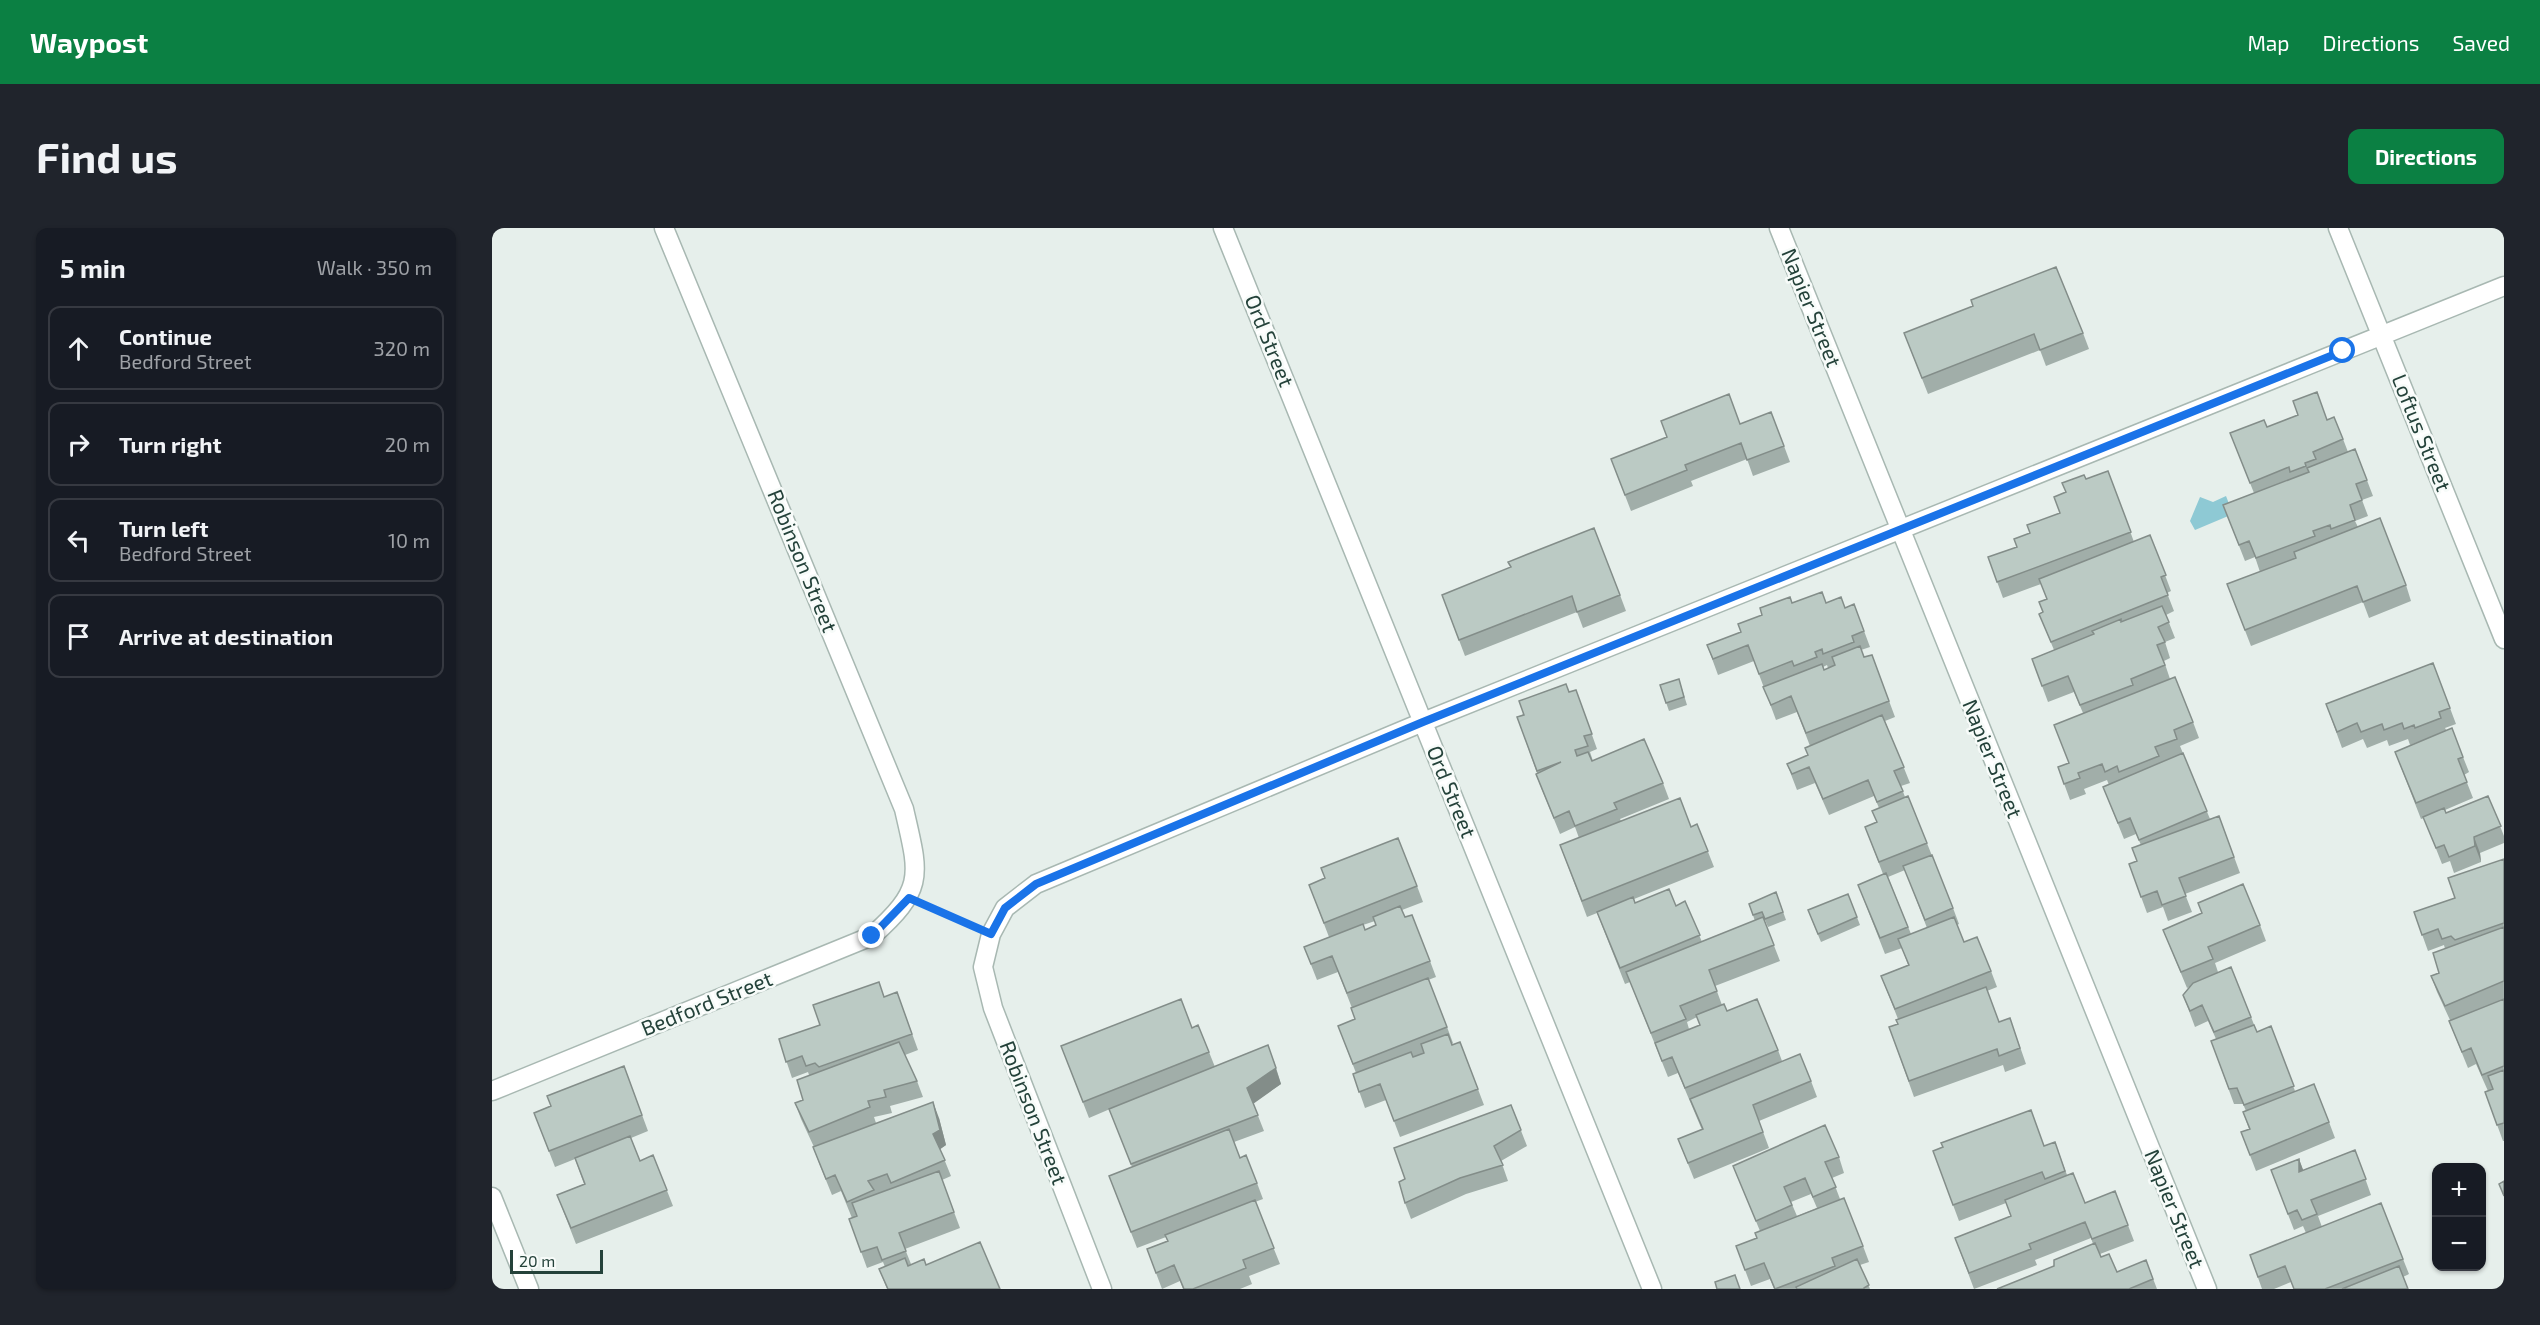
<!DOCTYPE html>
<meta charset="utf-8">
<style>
body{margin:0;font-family:"Exo 2",sans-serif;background:#20242c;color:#f1f3f6}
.controls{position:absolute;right:18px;bottom:18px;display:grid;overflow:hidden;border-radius:12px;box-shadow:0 2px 4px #0004}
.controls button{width:54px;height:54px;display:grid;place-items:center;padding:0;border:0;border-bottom:2px solid #363941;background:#171b24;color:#f1f3f6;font:30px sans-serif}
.scale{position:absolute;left:18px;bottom:15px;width:93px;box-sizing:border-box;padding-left:6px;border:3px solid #24423a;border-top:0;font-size:16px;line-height:21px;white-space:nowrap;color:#24423a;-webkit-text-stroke:4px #f7fbf9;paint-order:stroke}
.stop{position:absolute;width:18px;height:18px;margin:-14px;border:4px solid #1a73e8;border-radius:50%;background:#fff}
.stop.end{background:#1a73e8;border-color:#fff;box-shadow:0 2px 6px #0008}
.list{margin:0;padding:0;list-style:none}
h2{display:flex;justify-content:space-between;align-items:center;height:78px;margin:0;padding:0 24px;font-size:26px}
h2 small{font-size:20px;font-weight:400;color:#9ea1a6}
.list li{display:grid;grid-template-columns:39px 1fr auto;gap:18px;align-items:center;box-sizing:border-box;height:84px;margin:0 12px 12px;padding:0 12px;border:2px solid #363941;border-radius:12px}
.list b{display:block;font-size:22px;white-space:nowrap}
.list p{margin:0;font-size:20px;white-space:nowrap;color:#9ea1a6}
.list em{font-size:20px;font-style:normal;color:#9ea1a6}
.icon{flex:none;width:33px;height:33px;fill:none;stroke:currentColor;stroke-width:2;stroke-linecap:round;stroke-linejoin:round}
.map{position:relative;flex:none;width:2012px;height:1061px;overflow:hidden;border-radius:12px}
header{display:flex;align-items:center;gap:36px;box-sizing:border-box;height:84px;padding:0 30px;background:#0b8043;color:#fff}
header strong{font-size:28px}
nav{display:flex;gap:33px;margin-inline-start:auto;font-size:21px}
.intro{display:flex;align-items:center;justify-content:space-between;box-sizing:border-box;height:144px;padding:0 36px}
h1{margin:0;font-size:42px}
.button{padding:15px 27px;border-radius:12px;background:#0b8043;color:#fff;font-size:21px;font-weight:700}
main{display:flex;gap:36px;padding:0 36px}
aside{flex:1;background:#171b24;border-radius:12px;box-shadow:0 2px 4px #0004}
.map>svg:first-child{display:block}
</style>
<header>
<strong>Waypost</strong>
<nav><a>Map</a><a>Directions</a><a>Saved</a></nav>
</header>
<div class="intro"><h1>Find us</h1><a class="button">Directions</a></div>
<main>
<aside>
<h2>5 min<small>Walk · 350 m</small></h2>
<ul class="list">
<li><svg class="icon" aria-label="ahead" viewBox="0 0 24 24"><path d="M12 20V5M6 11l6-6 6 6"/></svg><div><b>Continue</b><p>Bedford Street</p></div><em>320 m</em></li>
<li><svg class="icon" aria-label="right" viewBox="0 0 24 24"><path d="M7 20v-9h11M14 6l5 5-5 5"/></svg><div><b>Turn right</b></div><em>20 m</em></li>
<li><svg class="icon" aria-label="left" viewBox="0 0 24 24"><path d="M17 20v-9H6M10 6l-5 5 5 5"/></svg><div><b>Turn left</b><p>Bedford Street</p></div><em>10 m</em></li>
<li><svg class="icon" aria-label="arrive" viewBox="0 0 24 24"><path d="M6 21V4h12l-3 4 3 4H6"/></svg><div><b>Arrive at destination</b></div></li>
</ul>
</aside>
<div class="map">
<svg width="2012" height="1061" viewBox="0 0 2012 1061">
<rect width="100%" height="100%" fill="#e6efeb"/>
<path fill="#8ec9d4" d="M1734,268L1741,286L1703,302L1698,293L1708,269L1721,274Z"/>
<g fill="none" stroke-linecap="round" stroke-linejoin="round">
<g stroke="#a8b8b2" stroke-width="21">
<path id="minor" d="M731,0L1160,1061
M1287,0L1715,1061
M1846,0L2012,411
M0,863L380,708C434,660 427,647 412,581L172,0
M0,969L37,1061
M610,1061L501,780L491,739L499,706L513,680L544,656L931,494L2012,58"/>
</g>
<path stroke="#86b3a5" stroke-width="4" stroke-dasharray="3 4.5" stroke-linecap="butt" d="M437,679L477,696"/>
<use href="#minor" stroke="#fff" stroke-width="18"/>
</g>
<path fill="#a1aea9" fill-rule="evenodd" d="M1412,105H1591L1597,121L1554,138L1548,122L1436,166Z
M1801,173L1835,192L1851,211L1856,224L1863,221L1881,268L1870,272L1876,288L1863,293L1866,299L1914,357L1919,373L1877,390L1871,374L1759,418L1735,356L1768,344L1763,329L1753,333L1731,277L1762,265L1738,205L1775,199L1806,187Z
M1248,196L1292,218L1298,234L1261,248L1255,231L1199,253L1201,258L1139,283L1119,231Z
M1616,243L1642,314L1658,307L1679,363L1675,365L1682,383L1674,387L1683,410L1673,414L1678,430L1672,433L1678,451L1701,494L1707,510L1688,518L1718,591L1727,588L1748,645L1693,666L1700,684L1676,693L1671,679L1655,685L1637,636L1645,633L1649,617L1644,606L1632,611L1611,559L1617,557L1615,552L1592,561L1594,566L1578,572L1566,539L1576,535L1591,485L1582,464L1556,474L1540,431L1562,422L1547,386L1551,384L1555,371L1549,356L1511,370L1496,329L1525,319L1538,305L1568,285L1574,264L1594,251Z
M950,367H1128L1134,383L1091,400L1085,384L973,428Z
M1300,375H1334L1353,380L1362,376L1378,419L1369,422L1372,429L1380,427L1403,489L1393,493L1418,555L1409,558L1413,569L1416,568L1461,680L1467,696L1465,697L1472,714L1499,743L1505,759L1495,763L1507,794L1518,790L1534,836L1513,844L1511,837L1422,869L1397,799L1406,796V791L1389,748L1416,737L1410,720L1393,726L1366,657L1391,646L1373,599L1384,594L1387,580L1382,568L1337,587L1323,555L1305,562L1295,536L1316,528L1318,518L1305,484L1284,492L1262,433L1226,447L1215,417L1249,404ZM1335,437L1336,440L1332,442L1331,439ZM1413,642L1435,700L1419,706L1396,649Z
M1941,435L1964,496L1953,500L1971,529L1977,544L1972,547L1981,570L1953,582L1954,585L1996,568L2012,608V615L1988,625L1989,634L1962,645L1958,633L1950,636L1932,590L1929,591L1903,524L1928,513L1918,517L1916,511L1897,518L1895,512L1875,520L1871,511L1850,520L1834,476Z
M1187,451L1195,477L1177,483L1168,457Z
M1084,462L1105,521L1098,524L1101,533L1171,555L1177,571L1128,591L1129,593L1199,599L1205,596L1222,639L1142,671L1143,675L1184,678L1193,673L1210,714L1263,693L1257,676L1284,664L1294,692L1276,699L1273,692H1272L1288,733L1223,758L1230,777L1235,783L1286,822L1290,833L1319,853L1325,869L1267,893L1277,920L1202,951L1186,911L1210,902L1186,845L1176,849L1138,754L1133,756L1105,685L1095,689L1068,617L1087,610L1083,599L1068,606L1050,562L1044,546L1045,545L1025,489L1077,464ZM1205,789L1208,797L1197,801L1195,794Z
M2012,631V913H2011L1993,864L1996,863L1984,836L1976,840L1963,808L1957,793L1958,792L1945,764L1939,748L1947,745L1953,721L1952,717L1936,723L1922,684L1963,670Z
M817,657L925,658L931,674L910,682L913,689L938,733L944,749L936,752L955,799L961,815L960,816V817L968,814L992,877L908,909L894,872L873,880L861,846L864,845L846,798L863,791L860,780L846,744L825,752L812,719L837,709ZM883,693L884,697L873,702L871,697Z
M1356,666L1368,697L1329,714L1319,690Z
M1768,697L1774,713L1723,735L1726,744L1759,789L1765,804L1779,798L1803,863L1837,894L1843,910L1764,943L1749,904L1757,901L1751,884L1754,883L1751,876H1742L1719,813L1724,811L1716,793L1703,799L1691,767L1697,759L1695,760L1671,702Z
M405,764L426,822L413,827L425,853L431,869L398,878L400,885L382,889L384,895L447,890L454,917L448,921L459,948L450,952L468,1000L413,1021L419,1036L434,1037L508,1061H395L387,1041L393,1039L391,1034L375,1040L357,991L360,990L349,963L340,967L327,935L321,919H322L309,891L303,875L311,872L317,847L316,844L300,850L287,811L328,797Z
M700,800L717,824L723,839L782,833L789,856L761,875L772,903L742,914L748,930L765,955L771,971L763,974L788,1036L757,1048L760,1056L748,1061H691L688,1053L670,1061L655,1021L675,1013L674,1009L645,1020L617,948L640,939L618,881L597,890L569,818Z
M132,838L156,903L139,910L148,933L161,927L181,978L84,1016L65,967L92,956L83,931L63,939L42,885L58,878Z
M1019,877L1035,918L1009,933L1016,953L974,966L919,991L913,975V951Z
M1563,914L1575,947L1593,975L1623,963L1642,1013L1608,1026L1609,1029L1625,1044L1654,1032L1665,1061H1505L1562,1038L1601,1016L1599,1010L1543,1032L1545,1037L1482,1061L1463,1010L1519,988L1514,975L1467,993L1441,923L1552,918Z
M1863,922L1879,967L1826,988L1830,999L1911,1031L1917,1046L1911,1049L1916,1061H1802L1799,1054L1782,1061H1770L1758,1027L1814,1005L1811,998L1802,1002L1779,942L1807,931L1811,942Z
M1347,929L1352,945L1340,950L1348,971L1371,1018L1377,1034L1368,1037L1378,1061H1282L1278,1051L1259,1058L1244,1018L1265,1010L1268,1003L1241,938ZM1319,966L1325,980L1305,988L1299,974Z"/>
<path fill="#838d89" d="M1982,609L1988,625L1989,634L1983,618Z
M776,817L789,856L761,876L755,860Z
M441,874L447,890L454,917L447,922L441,906Z
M1807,931L1813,947L1807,944Z"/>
<path fill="#bbcac4" stroke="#838d89" stroke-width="1.5" d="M1564,39L1591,105L1548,122L1542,106L1430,150L1412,105L1481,78L1479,72Z
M1825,164L1835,192L1842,189L1851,211L1821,224L1824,231L1813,235L1814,238L1798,244L1797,239L1758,255L1738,205L1772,192L1775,199L1806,187L1801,173Z
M1237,166L1248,196L1279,184L1292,218L1255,232L1249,215L1193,237L1195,242L1133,267L1119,231L1175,209L1169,193Z
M1863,221L1875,252L1864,256L1870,272L1858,277L1863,292L1839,301L1838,297L1821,303L1823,308L1764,330L1757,313L1747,317L1731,277L1817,244L1815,240Z
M1616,243L1639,304L1505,354L1496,329L1525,319L1522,311L1538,305L1535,297L1568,285L1562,269L1574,264L1570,255L1592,247L1594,251Z
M1888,290L1914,357L1871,374L1865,358L1753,402L1735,356L1804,330L1802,324Z
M1102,300L1128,367L1085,384L1080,368L967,412L950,367L1019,339L1016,334Z
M1658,307L1674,347L1669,349L1676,367L1559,414L1547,386L1551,384L1547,374L1555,371L1547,351Z
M1330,364L1334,375L1349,369L1353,380L1362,376L1372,403L1360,408L1362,414L1331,426L1330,421L1323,424L1325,429L1302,438L1300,433L1267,446L1256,417L1221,431L1215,417L1249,404L1246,396L1270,387L1268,380L1298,369L1300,375Z
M1670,378L1677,394L1666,399L1673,414L1665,417L1673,437L1639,451L1641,457L1588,477L1576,448L1550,458L1540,431L1602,406L1600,403L1629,391V394Z
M1368,418L1372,429L1380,427L1397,473L1314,505L1299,468L1279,477L1271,459L1330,436L1332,442L1343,437L1340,429Z
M1941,435L1958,480L1947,484L1949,490L1923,500L1922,497L1912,501L1910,495L1892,502L1890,496L1869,504L1865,495L1845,504L1834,476Z
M1683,449L1701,494L1682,502L1685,511L1663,519L1667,528L1627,544L1625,538L1613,544L1610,536L1586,545L1588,550L1572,556L1566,539L1577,535L1562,497Z
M1187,451L1192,469L1174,475L1168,457Z
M1074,456L1077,464L1084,462L1100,506L1092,508L1096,518L1083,522L1085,528L1096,524L1100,533L1152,511L1171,555L1122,575L1125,581L1083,598L1077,583L1062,590L1044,546L1069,534L1045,543L1025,489L1032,487L1027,473Z
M1390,487L1412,539L1402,543L1411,563L1385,574L1376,552L1331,571L1317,539L1300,546L1295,536L1316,527L1313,520Z
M1960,500L1971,529L1966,531L1975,554L1924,575L1903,524Z
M1691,525L1715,583L1647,612L1638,590L1626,595L1611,559Z
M1416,568L1435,615L1387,634L1373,599L1385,594L1380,583Z
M1996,568L2009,598L1982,609L1983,618L1957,629L1952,617L1944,620L1931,589L1952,580L1954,585Z
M1188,570L1199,599L1205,596L1216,623L1090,673L1068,617Z
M1727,588L1742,629L1687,650L1694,668L1670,677L1665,663L1649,669L1637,636L1645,633L1640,620Z
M906,610L925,658L832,695L817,657L833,650L829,640Z
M1440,627L1461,680L1433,692L1411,638Z
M2012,631V695L1963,712L1959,708L1950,711L1946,701L1930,707L1922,684L1963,670L1956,650Z
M1394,645L1416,699L1388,710L1366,657Z
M1751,656L1768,697L1716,719L1721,731L1689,744L1671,702L1710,685L1706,675Z
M1177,661L1184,678L1193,673L1208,707L1128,740L1105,684L1141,669L1143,675Z
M1284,664L1291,684L1273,691L1270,684L1261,687L1257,676Z
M1356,666L1365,689L1326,706L1316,682Z
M908,678L913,689L920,687L938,733L855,765L840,728L819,736L812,719L871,696L873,702L884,697L881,689Z
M1271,689L1282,717L1217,742L1225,763L1188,778L1194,791L1159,805L1134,744Z
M1462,689L1472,714L1485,709L1499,743L1403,781L1389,748L1417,737L1406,711Z
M2012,699V753L1953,778L1939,748L1947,745L1941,725Z
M1739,739L1759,789L1722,804L1710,777L1698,783L1691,767L1701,755Z
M936,750L955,799L861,836L846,798L863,791L859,780Z
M387,754L392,769L405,764L420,806L327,839L323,835L314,838L310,828L294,834L287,811L328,797L321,777Z
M1494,759L1507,794L1518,790L1528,820L1507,828L1505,821L1417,853L1397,799L1406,796L1404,792Z
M689,771L700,800L706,797L717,824L591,874L569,818Z
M1265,771L1286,822L1193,860L1180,829L1170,833L1163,815L1208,797L1204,787L1232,776L1235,783Z
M2012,771V838L1990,847L1979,820L1970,824L1957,793Z
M1762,797L1765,804L1779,798L1802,858L1752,877L1745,860L1737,861L1719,813Z
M956,806L960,817L968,814L986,861L902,893L888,856L867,864L861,846L919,824L921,829L932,825L929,816Z
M407,814L425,853L392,862L394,869L376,873L378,879L317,904L303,875L311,872L305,852Z
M776,817L784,840L755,860L766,887L639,936L617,881Z
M1308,826L1319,853L1261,877L1271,904L1196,935L1186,911L1211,901L1198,871Z
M132,838L150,887L57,923L42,885L59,878L55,868Z
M2012,842V895L2005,897L1993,864L2001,861L1996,848Z
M1822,856L1837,894L1758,927L1749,904L1758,901L1751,884Z
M441,874L448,902L441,906L453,932L399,955L395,946L376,953L382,962L355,974L343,947L334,951L321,919Z
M1019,877L1029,902L1002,918L1011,937L968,950L913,975L907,954L913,951L902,920Z
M1539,882L1552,918L1563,914L1573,943L1553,951L1550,944L1461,977L1441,923L1451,919L1449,915Z
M1333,897L1347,929L1333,934L1344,959L1321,969L1313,950L1292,959L1300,977L1264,993L1241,938Z
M737,901L748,930L754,927L765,955L639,1004L617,948Z
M138,908L148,933L161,927L175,962L79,1000L65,967L93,956L83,930Z
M1863,922L1874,951L1819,972L1825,986L1810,992L1805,982L1796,986L1779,942L1807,931V944Z
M447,943L462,984L407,1005L414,1023L390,1032L385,1019L369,1024L357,991L365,988L360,975Z
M1581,945L1593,975L1623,963L1636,997L1600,1011L1593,994L1537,1016L1539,1021L1477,1045L1463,1010L1519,988L1513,972Z
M2012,953V968L2007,956Z
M1352,970L1371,1018L1340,1030L1343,1038L1283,1061L1272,1035L1253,1042L1244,1018L1265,1010L1263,1005Z
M763,972L782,1020L751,1032L754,1040L701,1061H692L682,1037L664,1045L655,1021L676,1013L673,1007Z
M1889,975L1911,1031L1833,1061H1802L1793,1038L1766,1049L1758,1027Z
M488,1014L508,1061H396L387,1041L413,1030L416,1038L432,1031L434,1037Z
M1603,1015L1609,1029L1617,1026L1625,1044L1654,1032L1661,1051L1637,1061H1505L1562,1038V1032Z
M1365,1031L1377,1057L1372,1060V1061H1305L1304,1059Z
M1907,1038L1916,1061H1850Z
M1243,1047L1248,1061H1225L1223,1054Z"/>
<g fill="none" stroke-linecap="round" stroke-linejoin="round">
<path stroke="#1a73e8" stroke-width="8" d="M380,708L417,670L499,706L513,680L544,656L931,494L1851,123"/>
</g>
<g text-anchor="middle" stroke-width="5" stroke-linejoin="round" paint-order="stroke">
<g font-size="21" fill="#24423a" stroke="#f7fbf9">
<text transform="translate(1319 80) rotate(68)" y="7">Napier Street</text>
<text transform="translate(777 113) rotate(68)" y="7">Ord Street</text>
<text transform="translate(1929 205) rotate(68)" y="7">Loftus Street</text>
<text transform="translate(310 333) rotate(68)" y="7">Robinson Street</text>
<text transform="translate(1500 531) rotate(68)" y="7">Napier Street</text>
<text transform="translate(959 564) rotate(68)" y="7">Ord Street</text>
<text transform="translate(215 776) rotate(-22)" y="7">Bedford Street</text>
<text transform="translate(541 885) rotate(69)" y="7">Robinson Street</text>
<text transform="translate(1682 981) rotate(68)" y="7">Napier Street</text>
</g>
</g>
</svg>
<div class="controls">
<button>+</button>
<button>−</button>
</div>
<div class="scale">20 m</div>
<div class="stop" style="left:1851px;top:123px"></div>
<div class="stop end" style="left:380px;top:708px"></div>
</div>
</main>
